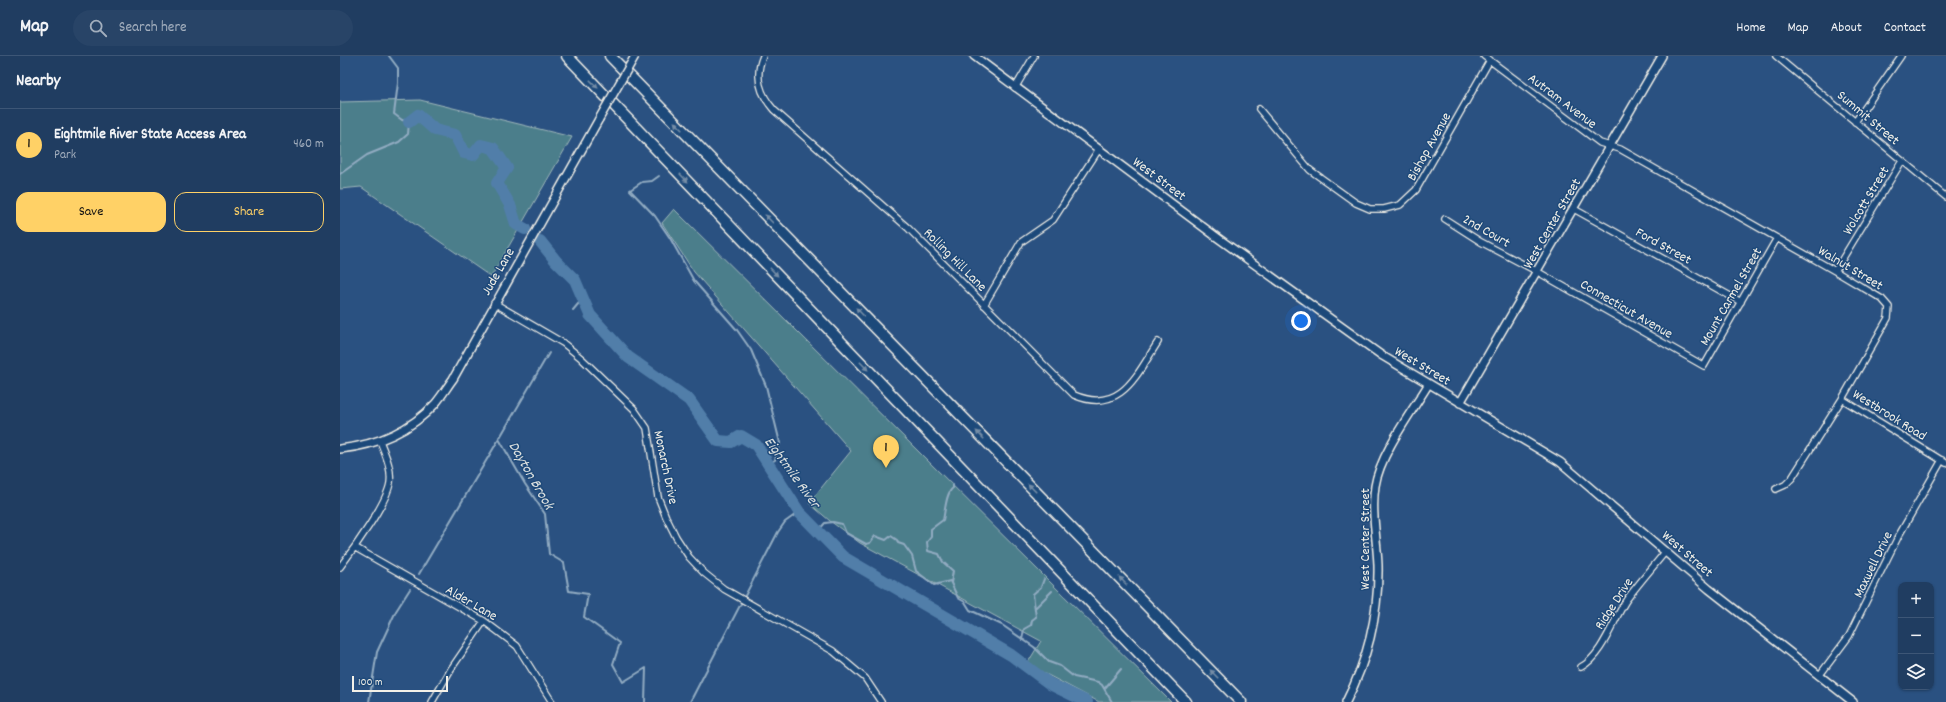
<!DOCTYPE html>
<meta charset="utf-8">
<style>
body{margin:0;font-family:Dekko,sans-serif;background:#284467;color:#f1f3f6}
.controls{position:absolute;right:12px;bottom:12px;display:grid;overflow:hidden;border-radius:8px;box-shadow:0 1px 3px #0004}
.controls button{width:36px;height:36px;display:grid;place-items:center;padding:0;border:0;border-bottom:1px solid #3d5676;background:#203d61;color:#f1f3f6;font:20px sans-serif}
.scale{position:absolute;left:12px;bottom:10px;width:96px;box-sizing:border-box;padding-left:4px;border:2px solid #f4f1e8;border-top:0;font-size:11px;line-height:14px;white-space:nowrap;color:#f4f1e8;-webkit-text-stroke:3px #1f4a7a;paint-order:stroke}
.you{position:absolute;left:961px;top:265px;width:14px;height:14px;margin:-10px;border:3px solid #fff;border-radius:50%;background:#1a73e8;box-shadow:0 0 0 6px #1a73e833}
.badge{display:grid;place-items:center;width:26px;height:26px;border-radius:50%;background:#ffd166;color:#111;font-size:13px;font-weight:700}
.pin{position:absolute;translate:-50% -33px;filter:drop-shadow(0 1px 2px #0008)}
.pin::after{content:'';position:absolute;top:21px;width:14px;height:12px;background:inherit;clip-path:polygon(0 0,100% 0,50% 100%)}
.list{margin:0;padding:0;list-style:none}
h2{display:flex;justify-content:space-between;align-items:center;height:52px;margin:0;padding:0 16px;font-size:17px}
h2 small{font-size:13px;font-weight:400;color:#a2aebd}
.list li{display:grid;grid-template-columns:26px 1fr auto;gap:12px;align-items:center;box-sizing:border-box;height:72px;padding:0 16px;border-top:1px solid #3d5676}
.list b{display:block;font-size:15px;white-space:nowrap}
.list p{margin:0;font-size:13px;white-space:nowrap;color:#a2aebd}
.list em{font-size:13px;font-style:normal;color:#a2aebd}
.actions{display:flex;gap:8px;padding:12px 16px}
.actions a{flex:1;padding:9px 0;border:1px solid #ffd166;border-radius:12px;text-align:center;font-size:14px;color:#ffd166}
.actions .main{background:#ffd166;color:#111}
.icon{flex:none;width:22px;height:22px;fill:none;stroke:currentColor;stroke-width:2;stroke-linecap:round;stroke-linejoin:round}
.map{position:relative;flex:none;width:1606px;height:646px;overflow:hidden}
header{display:flex;align-items:center;gap:24px;box-sizing:border-box;height:56px;padding:0 20px;background:#203d61;border-bottom:1px solid #3d5676}
header strong{font-size:19px}
nav{display:flex;gap:22px;margin-inline-start:auto;font-size:14px}
.search{width:280px;height:36px;background:#284467;display:flex;align-items:center;gap:10px;box-sizing:border-box;padding:0 14px;border-radius:22px;color:#a2aebd;font-size:15px}
main{display:flex}
aside{flex:1;background:#203d61}
.map>svg:first-child{display:block}
</style>
<header>
<strong>Map</strong>
<div class="search"><svg class="icon" aria-label="search" viewBox="0 0 24 24"><circle cx="10" cy="10" r="6"/><path d="M15 15l6 6"/></svg>Search here</div>
<nav><a>Home</a><a>Map</a><a>About</a><a>Contact</a></nav>
</header>
<main>
<aside>
<h2>Nearby<small></small></h2>
<ul class="list">
<li><span class="badge">1</span><div><b>Eightmile River State Access Area</b><p>Park</p></div><em>460 m</em></li>
</ul>
<div class="actions"><a class="main">Save</a><a>Share</a></div>
</aside>
<div class="map">
<svg width="1606" height="646" viewBox="0 0 1606 646">
<rect width="100%" height="100%" fill="#2a5181"/>
<filter id="ink" filterUnits="userSpaceOnUse"><feTurbulence type="fractalNoise" baseFrequency=".025" numOctaves="2"/><feDisplacementMap in="SourceGraphic" scale="8" xChannelSelector="R" yChannelSelector="G"/><feConvolveMatrix kernelMatrix="1 2 1 2 8 2 1 2 1" color-interpolation-filters="sRGB"/></filter>
<g filter="url(#ink)">
<path fill="#4c7e8b" stroke="#a0b8ba" d="M80,44L232,81L151,221L21,131L0,133V46Z
M334,153L831,646H759L687,608L701,585L520,487L490,465L469,447L511,395L354,216L322,167Z"/>
<g fill="none" stroke-linecap="round" stroke-linejoin="round">
<path stroke="#92acc2" stroke-width="2" d="M0,118L27,99L59,86L68,78L69,66L62,64L54,58L58,27V12L49,0
M319,120L312,125L302,126L290,134L315,160L330,182L354,225L397,274L411,294L426,330L440,387L435,404L428,408
M233,254L244,241
M209,297L159,383L185,428L205,458L209,498L224,507L229,535L248,538L244,561L280,587L273,608L283,626L306,612L305,646
M478,475L485,467L493,466L502,468L506,477L526,488L530,487L535,480L546,484L551,480L557,484L558,487L564,489L572,500L576,515L594,529L610,525L618,542L625,546L630,554L662,569L694,591L709,606L720,610L734,621L758,626L762,629L772,646
M79,518L159,383
M611,527L613,515L603,506L599,498L588,495L587,486L591,481V473L603,464C605,456 606,436 613,432V429
M696,551L712,535
M682,584L684,573L691,569L692,564L696,561L693,538L701,531L704,523
M765,632L781,613
M29,646L37,596L56,555L70,533
M350,646L438,476L445,466L459,456"/>
<path stroke="#517ea9" stroke-width="12" d="M69,66L78,59L95,74L115,79L124,97L133,99L141,89L153,92L167,112L157,127L170,149L176,168L185,173
M200,185L216,205L235,224L250,259L288,301L349,344L378,385L391,386L401,380L416,389L459,456L503,501L671,599L710,628L747,646"/>
<g stroke="#f4f1e8" stroke-width="8">
<path id="street" d="M423,0C414,21 420,38 434,54L568,172L734,339C781,359 797,318 818,286
M1144,0L1260,87L1280,93L1495,215L1542,243L1549,251L1548,262L1502,343L1452,422L1445,429L1436,433
M1436,0L1606,141
M675,32L694,0
M919,53L970,114L1016,147L1030,153H1044L1060,149L1076,134L1150,4
M1515,66L1561,0
M1234,153L1401,246
M1105,163L1141,186L1198,216L1364,310L1437,182
M1495,215L1562,105
M154,247L223,287L241,302L294,353L307,372L318,441L326,461L336,481L349,501L364,517L384,533L493,595L525,622L541,646
M644,249L681,186L713,164L759,93
M1502,343L1606,407
M16,492L144,565L164,580L177,590L212,646
M0,511C13,494 47,447 50,427C52,412 45,398 40,385
M1241,611C1263,599 1273,564 1287,543C1299,527 1313,511 1326,495
M1479,620L1509,580L1558,481L1602,404
M92,646L111,613L144,565"/>
</g>
<g stroke="#f4f1e8" stroke-width="10">
<path id="secondary" d="M634,0L878,182L1041,299L1220,406L1369,533L1513,646
M1120,347L1322,0
M0,393C37,389 69,376 95,348C102,340 107,331 113,323L259,63
M1006,646C1028,603 1039,558 1038,509C1037,483 1031,456 1035,430C1040,398 1071,357 1088,329"/>
</g>
<g stroke="#f4f1e8" stroke-width="13">
<path id="highway" d="M227,0L846,646
M270,0L901,646"/>
</g>
<use href="#street" stroke="#1f4a7a" stroke-width="5.5"/>
<use href="#secondary" stroke="#1f4a7a" stroke-width="7"/>
<use href="#highway" stroke="#1f4a7a" stroke-width="10"/>
<g stroke="#f4f1e8" stroke-width="10" stroke-linecap="butt">
<path id="secondary-bridge" d="M259,63L295,0"/>
</g>
<use href="#secondary-bridge" stroke="#1f4a7a" stroke-width="7"/>
</g>
<defs><path id="oneway-solid" d="M-6-.8H1V-3.2L6.5 0L1 3.2V.8H-6Z"/></defs>
<g fill="#748da6">
<use href="#oneway-solid" transform="translate(254 28) rotate(46)"/>
<use href="#oneway-solid" transform="translate(338 70) rotate(-134)"/>
<use href="#oneway-solid" transform="translate(344 122) rotate(46)"/>
<use href="#oneway-solid" transform="translate(429 163) rotate(-134)"/>
<use href="#oneway-solid" transform="translate(434 216) rotate(46)"/>
<use href="#oneway-solid" transform="translate(520 256) rotate(-134)"/>
<use href="#oneway-solid" transform="translate(524 310) rotate(46)"/>
<use href="#oneway-solid" transform="translate(640 379) rotate(-134)"/>
<use href="#oneway-solid" transform="translate(692 432) rotate(-134)"/>
<use href="#oneway-solid" transform="translate(783 525) rotate(-134)"/>
<use href="#oneway-solid" transform="translate(874 618) rotate(-134)"/>
</g>
</g>
<g text-anchor="middle" stroke-width="3" stroke-linejoin="round" paint-order="stroke">
<g font-size="14" fill="#f4f1e8" stroke="#1f4a7a">
<text transform="translate(1223 44) rotate(37)" y="5">Autram Avenue</text>
<text transform="translate(1529 61) rotate(40)" y="5">Summit Street</text>
<text transform="translate(1088 90) rotate(-61)" y="5">Bishop Avenue</text>
<text transform="translate(820 122) rotate(37)" y="5">West Street</text>
<text transform="translate(1525 144) rotate(-59)" y="5">Wolcott Street</text>
<text transform="translate(1211 167) rotate(-60)" y="5">West Center Street</text>
<text transform="translate(1147 174) rotate(30)" y="5">2nd Court</text>
<text transform="translate(1324 189) rotate(29)" y="5">Ford Street</text>
<text transform="translate(616 203) rotate(45)" y="5">Rolling Hill Lane</text>
<text transform="translate(1511 211) rotate(31)" y="5">Walnut Street</text>
<text transform="translate(157 215) rotate(-60)" y="5">Jude Lane</text>
<text transform="translate(1390 240) rotate(-60)" y="5">Mount Carmel Street</text>
<text transform="translate(1287 252) rotate(30)" y="5">Connecticut Avenue</text>
<text transform="translate(1083 309) rotate(31)" y="5">West Street</text>
<text transform="translate(1550 358) rotate(32)" y="5">Westbrook Road</text>
<text transform="translate(327 411) rotate(78)" y="5">Monarch Drive</text>
<text transform="translate(1024 483) rotate(-90)" y="5">West Center Street</text>
<text transform="translate(1348 497) rotate(41)" y="5">West Street</text>
<text transform="translate(1532 508) rotate(-64)" y="5">Maxwell Drive</text>
<text transform="translate(132 546) rotate(30)" y="5">Alder Lane</text>
<text transform="translate(1273 547) rotate(-57)" y="5">Ridge Drive</text>
</g>
<g font-size="15" font-style="italic" fill="#dce0df" stroke="#1f4a7a">
<text transform="translate(453 416) rotate(54)" y="5">Eightmile River</text>
<text transform="translate(192 419) rotate(60)" y="5">Dayton Brook</text>
</g>
</g>
</svg>
<div class="controls">
<button>+</button>
<button>−</button>
<button><svg class="icon" aria-label="layers" viewBox="0 0 24 24"><path d="M12 4l9 5-9 5-9-5zM3 14l9 5 9-5"/></svg></button>
</div>
<div class="scale">100 m</div>
<div class="you"></div>
<div class="pin badge" style="left:546px;top:412px">1</div>
</div>
</main>
